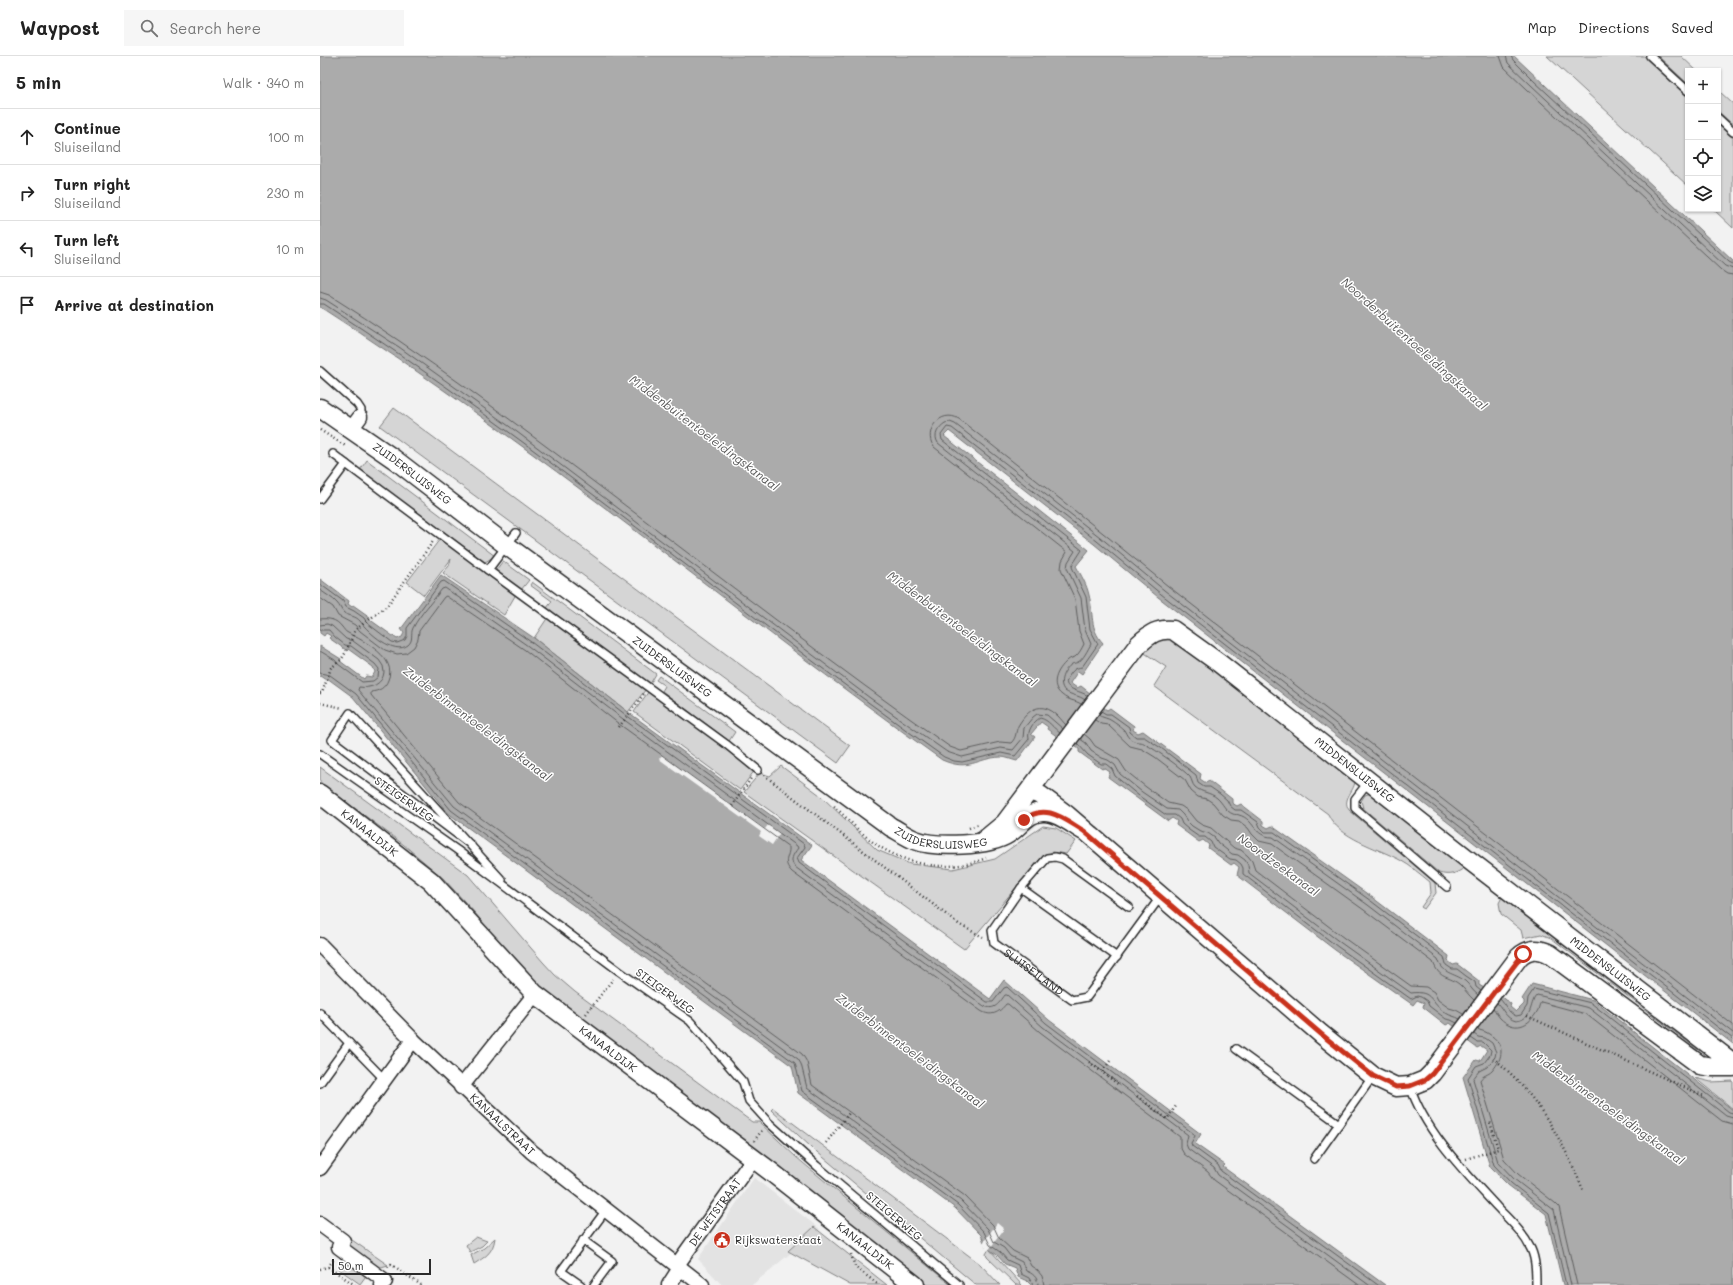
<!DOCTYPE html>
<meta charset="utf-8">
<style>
body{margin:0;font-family:Mali,sans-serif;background:#f6f6f6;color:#222}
.controls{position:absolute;right:12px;top:12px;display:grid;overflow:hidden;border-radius:0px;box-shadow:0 1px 3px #0004}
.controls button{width:36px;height:36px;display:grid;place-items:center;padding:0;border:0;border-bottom:1px solid #e0e0e0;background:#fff;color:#222;font:20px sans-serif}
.scale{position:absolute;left:12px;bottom:10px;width:99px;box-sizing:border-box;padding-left:4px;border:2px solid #2b2b2b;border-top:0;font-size:11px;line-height:14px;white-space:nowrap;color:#2b2b2b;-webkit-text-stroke:3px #fff;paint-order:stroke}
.stop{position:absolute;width:12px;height:12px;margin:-9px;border:3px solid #c8321e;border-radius:50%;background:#fff}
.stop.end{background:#c8321e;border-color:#fff;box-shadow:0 1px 4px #0008}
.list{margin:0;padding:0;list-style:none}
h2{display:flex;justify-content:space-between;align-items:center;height:52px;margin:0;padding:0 16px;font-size:17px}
h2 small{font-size:13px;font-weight:400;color:#767676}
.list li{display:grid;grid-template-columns:26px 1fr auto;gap:12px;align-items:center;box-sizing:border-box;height:56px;padding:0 16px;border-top:1px solid #e0e0e0}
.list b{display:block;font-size:15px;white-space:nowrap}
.list p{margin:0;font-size:13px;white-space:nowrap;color:#767676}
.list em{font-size:13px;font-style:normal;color:#767676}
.icon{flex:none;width:22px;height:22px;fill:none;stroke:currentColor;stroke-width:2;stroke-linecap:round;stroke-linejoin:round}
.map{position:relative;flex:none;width:1413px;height:1229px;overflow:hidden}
header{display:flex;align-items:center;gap:24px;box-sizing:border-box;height:56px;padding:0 20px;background:#fff;border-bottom:1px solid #e0e0e0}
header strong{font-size:19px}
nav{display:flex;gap:22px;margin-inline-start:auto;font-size:14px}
.search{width:280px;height:36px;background:#f6f6f6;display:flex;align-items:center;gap:10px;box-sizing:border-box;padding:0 14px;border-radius:0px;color:#767676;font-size:15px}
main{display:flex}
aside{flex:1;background:#fff}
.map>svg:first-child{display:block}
</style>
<header>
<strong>Waypost</strong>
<div class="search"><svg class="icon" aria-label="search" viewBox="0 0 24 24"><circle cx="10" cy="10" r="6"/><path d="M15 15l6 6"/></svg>Search here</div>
<nav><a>Map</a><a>Directions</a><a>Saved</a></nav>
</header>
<main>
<aside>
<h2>5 min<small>Walk · 340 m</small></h2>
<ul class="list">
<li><svg class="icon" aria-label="ahead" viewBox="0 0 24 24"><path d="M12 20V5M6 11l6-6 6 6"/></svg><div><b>Continue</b><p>Sluiseiland</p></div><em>100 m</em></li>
<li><svg class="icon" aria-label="right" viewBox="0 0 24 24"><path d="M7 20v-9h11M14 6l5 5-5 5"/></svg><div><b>Turn right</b><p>Sluiseiland</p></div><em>230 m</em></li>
<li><svg class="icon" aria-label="left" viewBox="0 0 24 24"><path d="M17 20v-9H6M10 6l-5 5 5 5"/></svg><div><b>Turn left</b><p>Sluiseiland</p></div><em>10 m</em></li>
<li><svg class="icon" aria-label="arrive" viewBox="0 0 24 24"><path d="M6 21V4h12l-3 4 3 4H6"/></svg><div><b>Arrive at destination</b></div></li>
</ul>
</aside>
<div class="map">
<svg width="1413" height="1229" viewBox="0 0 1413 1229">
<rect width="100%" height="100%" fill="#f2f2f2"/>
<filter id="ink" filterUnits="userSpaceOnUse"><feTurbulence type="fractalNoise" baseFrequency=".025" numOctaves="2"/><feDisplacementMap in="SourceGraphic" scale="8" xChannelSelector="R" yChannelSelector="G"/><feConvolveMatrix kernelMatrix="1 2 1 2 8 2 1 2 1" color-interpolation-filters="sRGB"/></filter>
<g filter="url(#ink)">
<path fill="#e3e3e3" d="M434,1122L500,1173L432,1229H402L378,1203Z"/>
<path fill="#d5d5d5" stroke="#808080" d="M1227,0H1324L1368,40V130Z
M1338,0H1361L1377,15H1368V28Z
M1398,34L1413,48V69L1398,55Z
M1398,68L1413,82V172L1393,153H1398Z
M74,352L530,690L518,707L60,370Z
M47,404L175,500L165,506L40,414Z
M120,483L196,538L184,559L123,517L129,510L131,503L104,539L87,526Z
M183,505L209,524L201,534L176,514Z
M212,526L336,618L330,628L227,552L232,545L210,529Z
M228,561L326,633L308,656L214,582Z
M850,582L882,601L1035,723C1036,735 1021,742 1029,754L1115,827L1116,837L1104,853L1101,851L1111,837L1110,826C1100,818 1091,810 1080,804C1058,792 1018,782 1008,758L834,630L846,611L823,596L837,583Z
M339,620L415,676L409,685L342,635L345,630L336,624Z
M329,635L435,714L420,734L314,656Z
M461,710L500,739L557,794L590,808L633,813L675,803L723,770L736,772L756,785L746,798L732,796L720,803L644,893L424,736L440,717L450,720Z
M0,711L148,819L223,906L235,919L255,936L432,1066H439L476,1101L501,1122L631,1229H607L432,1092L209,923L155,857L123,822L84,789L0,726Z
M1051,737L1383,993L1381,995L1377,993L1231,882L1221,878L1203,882L1201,874L1181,858L1179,847L1182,841L1144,812C1136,818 1129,820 1119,817L1043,752L1041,745L1045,739Z
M1375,1022L1391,1026L1413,1025V1053Z
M453,1052L660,1208L680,1229H656L491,1091L451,1054Z
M494,1171L567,1229H530L468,1195Z
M156,1181L167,1185L162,1190L150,1196L146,1189Z
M175,1182C173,1197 165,1201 154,1208L151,1199L164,1192Z
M32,1184L68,1209L58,1212L27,1190Z
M669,1193L702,1229H696L667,1201L666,1198Z
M21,1198L48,1217L40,1228L19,1213L24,1206L19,1201Z"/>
<path fill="#ababab" stroke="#787878" d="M0,0H1194L1413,205V988L838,541L774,488L629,375L624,380L769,494L756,510C761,519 767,529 769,539C774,558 769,572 783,587L762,618L758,615L750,627L757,632L761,630L785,649L784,652L787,654L790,652L814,670L813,674L818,677L823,675L881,718L880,723L886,727L889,725L912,743V747L917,750L921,748L943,765V769L948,772L952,770L1053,842L1129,900L1128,905L1133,909L1137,908L1159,925V929L1164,932L1179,938L1191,948L1190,951L1196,956L1204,948V945L1202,943L1212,928L1273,944L1413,1054V1229H1243L1226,1158L1188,1129L1170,1111L1143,1021L1156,1004L1160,1005L1167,994L1161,990L1157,992L1134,975L1135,971L1130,967L1126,969L1103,951L1104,947L1097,944L1093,949L1015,894L917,819L919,811L914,807L911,809L888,792L889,789L883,784L879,786L856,769L857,765L852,762L848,765L788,721L790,716L784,712L782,713L759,696V693L753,689L750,690L727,673L728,671L721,666L711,678L715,681L697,705C692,704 686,701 681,701C656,702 650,716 622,704C413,555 216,389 0,251Z
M121,519L214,582L308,656L492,789L481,804L670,943L684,924L729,964L881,1078L875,1088L905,1109L903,1111L1065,1229H711L707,1225L698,1221L695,1212L685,1208L677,1199L666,1191L661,1179L635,1152L478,1037L472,1010L128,757L33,641L7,622L6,624L0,620V590L21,603L20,605L44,623L46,620L52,621L55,616L53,611L28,593L26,594L9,582L11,580L6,577L4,580L0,577V523L29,545L28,548L32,551L33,549L50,561L49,563L77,583L82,581L84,577L81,573Z"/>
<path fill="#f2f2f2" d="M342,699L445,773L448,769L460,777L452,789L439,780L441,776L339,703Z
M677,1167L684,1173L668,1195L663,1187Z"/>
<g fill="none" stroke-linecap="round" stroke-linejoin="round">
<path stroke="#5e5e5e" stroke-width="1" d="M1180,0L1184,11L1207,33L1401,214L1407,218L1413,219
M1186,0L1188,7L1211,29L1405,210L1413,213
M1191,0L1193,4L1214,25L1409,206L1413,208
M0,236L9,239C105,299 195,367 286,435C400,521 513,609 630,691L641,695L680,686L691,687C697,681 695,677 698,670C708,653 721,644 738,660C741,663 743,666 746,669
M0,242L6,244L79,291L193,373L550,642L627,696L642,701L681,692L693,694L703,682L704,672L713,661L717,658L727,659L743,673
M0,248H4C219,387 415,553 624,701L634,705L642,706L681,697L695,700L709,683C707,675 713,666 720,662C729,664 733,672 740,677
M0,528L23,545L26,551L34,555L44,562L47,567L72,586L77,587L85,584L87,580V572L121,526L124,525L211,586L306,659L484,788L485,791L477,802L479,807L667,946H673L684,932L687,931L726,967L874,1078L875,1080L871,1087L872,1090L898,1109L901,1115L1058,1229
M0,534C5,538 13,542 17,547C20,550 21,554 24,557C29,560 36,560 40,565C48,576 74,600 88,589C94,584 90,578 93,572C100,558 113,545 122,533L125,532L208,590L303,663L477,790L478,792C473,799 469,804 475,811L664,950C675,955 679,947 685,939H687L723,971L868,1079L866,1088L868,1093L894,1112L898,1119L1049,1229
M0,542L13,551L18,560L35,569L40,575L65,594L77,598L86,597L94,591L98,583L99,575L124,541L126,540L205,594L299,668L469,791C470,801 461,805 472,816L661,955C671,961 679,957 686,948H688L720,976L860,1081V1091L864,1098L888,1116L894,1124L1039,1229
M0,563C9,562 16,563 22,571C24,573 25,576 28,577C44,585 78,602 68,624C65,632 59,635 51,636V639L139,746L482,998L487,1006L492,1029L645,1140L673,1169L679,1182L693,1195L707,1202L711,1210L717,1214L722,1220L724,1229
M0,569L7,568L12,570L26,583L33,585L59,604L63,610L64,616C63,628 51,633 39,631L38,634L134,750L478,1003L481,1008L487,1032L641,1145L668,1173L674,1186L684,1192L690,1200L702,1206L706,1215C712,1217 718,1221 718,1229
M0,574H9L15,581L25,589L31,590L55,608L59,613L58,621L53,625L42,626L18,608L15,604L0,595
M0,617L10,619L36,638L131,754L475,1007L482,1035L638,1149L664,1176L670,1189L680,1196L687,1204L698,1209L701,1218L709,1222L713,1229
M768,640C761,634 739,634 749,620C753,614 755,612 762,611L778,588L770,573L766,541L752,511L753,508L762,494L622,384L621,379L627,371L632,372L777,485L841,538L1413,983
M765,644C759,639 752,640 745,635C737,627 744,613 752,608C754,607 757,607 758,606C763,604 768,593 771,588L765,574L761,542L747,512L748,506L755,495L618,387C613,379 618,372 625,367L630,366L635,368L780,481L844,534L1413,977
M761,648C755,644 749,645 742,639C729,629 737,614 747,605C750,602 752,602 755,601C759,598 762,592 764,588L759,575L755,543L741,513L742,505L747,496L614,391C602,375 621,352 639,363L783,477L848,530L1413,969
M781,655L786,658H791L809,671L810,676L816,681H824L841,692L876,719L878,727L884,731H890L900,738L907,744L910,750L915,754H921L938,766L940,771L945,776H954L1051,845L1124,901L1126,909L1132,913H1137L1146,920L1155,926L1156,931L1161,935
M778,659C783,662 788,662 792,665C795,667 801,671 804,674C807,679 808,683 814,685C818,687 822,685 825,688C836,694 862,712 870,721C872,724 872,728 875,731C882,737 890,736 897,742C903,747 905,755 913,758C915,759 918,758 919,759C935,763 933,781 953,781L1048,849L1118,903C1123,919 1133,916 1145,925C1150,929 1152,935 1158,939
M775,664L781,668L788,669L810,690L822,693L835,701L865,724L871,735L878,741L887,743L893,747L903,759L911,764L919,765L928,772L932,778L939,785L952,788L1044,854L1113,906C1120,924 1127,919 1139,928C1145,933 1148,939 1154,944
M764,678L770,683L775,690L799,704L806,715L826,731L848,747L861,750L868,755L876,765L882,769L891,772L914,792L921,794L928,800L932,805L935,814L1024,882L1091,930L1106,931L1114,936L1118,944L1129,952L1136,954L1143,958
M760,683L766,687L771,695L782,702L788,704L795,709L800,718L822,736L847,753L858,754L863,759L867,765L872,770L880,775L888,777L895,782L898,787L912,798L918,799L925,804L928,809L929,817L1021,887L1091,937C1114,934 1109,947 1126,957C1130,960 1135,960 1140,963
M757,687L768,699L781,708H786L792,713L795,720L819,740L846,759H855L860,763L862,768L869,774L879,781H885L891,786L893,791L910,803L916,804L921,808L923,812V818L1018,891L1091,943L1097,940L1101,941L1107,945L1109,950L1126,963L1131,964L1137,967
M1180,943C1186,949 1187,956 1196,960L1201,959L1207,950L1208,942L1214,933L1271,947L1409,1056L1413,1057
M1177,947C1184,954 1185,962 1196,965C1214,963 1209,946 1217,939L1269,952L1406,1060L1413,1062
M1173,952C1176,955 1177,959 1180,962C1194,976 1209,971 1218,954C1219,951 1219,949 1221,946L1266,958L1402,1065L1413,1068
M1157,973C1161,975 1165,975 1169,978C1185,988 1184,1001 1172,1015C1168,1019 1163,1019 1160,1024L1184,1103L1198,1118L1235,1147L1239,1151L1257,1229
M1154,978L1158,981L1165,982L1172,987L1176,996L1175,1001L1167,1011L1159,1015L1153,1023L1178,1106L1194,1123L1234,1154L1251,1229
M1151,982L1157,986H1163L1171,994L1170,999L1164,1007L1156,1010L1148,1022L1174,1109L1191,1127L1229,1157L1246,1229"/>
<g stroke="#2b2b2b" stroke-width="10">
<g id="service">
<path d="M1330,0L1368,35"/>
<path d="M1398,62L1413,76"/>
<path d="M0,315L37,348L41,354L40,361"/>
<path d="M13,398L26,408"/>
<path d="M0,443L26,408L168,514"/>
<path d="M196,477L168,514L406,688L438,714"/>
<path d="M0,698L137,794L299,915L370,965L423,1026L429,1045L448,1066L497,1110L639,1229"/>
<path d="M1049,725L1035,743V752L1127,831"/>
<path d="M151,789L12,684L30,657L182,824"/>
<path d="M701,832L797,901"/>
<path id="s1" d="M809,851L743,803L735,801L727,802L701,832L672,874L674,887L752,944L767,941L841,840"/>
<path d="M0,957L64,1023"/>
<path d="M916,993L1019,1068"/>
<path d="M0,1027L29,987"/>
<path d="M1090,1030C1105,1076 1145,1116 1177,1151C1189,1164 1203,1176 1211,1193C1216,1204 1216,1217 1216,1229"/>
<path d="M994,1103L1053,1020"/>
<path d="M263,1184L292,1205L274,1229"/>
<path d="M261,1229L241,1215L286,1154"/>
</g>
</g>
<g stroke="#2b2b2b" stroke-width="17">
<g id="minor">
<path d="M31,373L40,361"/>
<path id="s2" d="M0,889L93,984L212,1096L382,1229"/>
<path d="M141,1031L215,938"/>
<path d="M0,1112L93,984"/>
<path d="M0,1168L23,1185L19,1191L65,1225L62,1229"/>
<path id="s3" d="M357,1209L433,1103"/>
<path d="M349,1229L360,1212"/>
</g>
</g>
<g stroke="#2b2b2b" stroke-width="21">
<g id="tertiary">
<path id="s4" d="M0,352L74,403L186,489L571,771C579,775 587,781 595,784C615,792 670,790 688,778C700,771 707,756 723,756C737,755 752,768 764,775"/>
<path d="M710,735L720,739L747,759L1001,978L1053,1020L1076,1031L1090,1030L1105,1024L1112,1017L1199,901C1209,892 1218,892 1230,898L1380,1009L1392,1011H1413"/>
<path id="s5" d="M0,738L111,825L215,938L450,1115L595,1229"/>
<path id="s6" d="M662,786L685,767L819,588C830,578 838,572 853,574L899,607L1149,804L1413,1007"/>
</g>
</g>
<path stroke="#2b2b2b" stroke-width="2.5" stroke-dasharray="1 3" stroke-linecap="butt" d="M0,374L27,391
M0,637H2L11,612L21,604L26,596L35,574L67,550L114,484
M0,647L23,652
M299,671L324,638
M444,719L640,869L663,881
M412,750L432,721
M514,750C528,763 541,778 557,789C589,810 630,817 666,802
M649,772L659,768
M266,958L293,923
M1207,960L1384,1040
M1173,1002C1214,1034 1244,1086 1263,1134
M790,1005L782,1016L799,1029
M769,1006L782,1016
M817,1040L847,1063L856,1050
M434,1085L443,1073
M506,1087L529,1057
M1146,1103L1178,1093L1170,1066
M531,1198L535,1211L559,1229
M8,1211L35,1229
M68,1211L71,1208L101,1229
M0,1213L8,1211L14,1203"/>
<use href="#service" stroke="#fff" stroke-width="7"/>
<use href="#minor" stroke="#fff" stroke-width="14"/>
<use href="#tertiary" stroke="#fff" stroke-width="18"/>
</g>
</g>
<g fill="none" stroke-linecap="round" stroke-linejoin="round" filter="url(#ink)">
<path stroke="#c8321e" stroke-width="5" d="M704,764C725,746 744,763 764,775L1001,978L1053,1020L1076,1031L1090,1030L1105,1024L1112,1018L1203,898"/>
</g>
<defs>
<g id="civic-disc" transform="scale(0.9)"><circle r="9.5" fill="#c8321e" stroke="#fff"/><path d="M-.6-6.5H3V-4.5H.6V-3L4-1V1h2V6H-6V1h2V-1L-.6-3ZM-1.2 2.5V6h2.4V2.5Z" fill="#fff"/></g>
</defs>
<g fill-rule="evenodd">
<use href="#civic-disc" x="402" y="1184"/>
</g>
<g text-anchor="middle" stroke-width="3" stroke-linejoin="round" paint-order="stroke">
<g font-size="11" fill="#2b2b2b" stroke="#fff">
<text dy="4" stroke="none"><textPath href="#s4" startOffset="113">ZUIDERSLUISWEG</textPath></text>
<text dy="4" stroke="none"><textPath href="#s4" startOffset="437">ZUIDERSLUISWEG</textPath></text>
<text dy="4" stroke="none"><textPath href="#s6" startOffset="521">MIDDENSLUISWEG</textPath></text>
<text transform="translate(84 743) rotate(35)" y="4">STEIGERWEG</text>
<text dy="4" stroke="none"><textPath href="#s4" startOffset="761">ZUIDERSLUISWEG</textPath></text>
<text dy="4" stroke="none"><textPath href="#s5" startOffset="63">KANAALDIJK</textPath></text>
<text dy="4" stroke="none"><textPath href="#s6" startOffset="845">MIDDENSLUISWEG</textPath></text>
<text dy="4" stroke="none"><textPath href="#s1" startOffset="251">SLUISEILAND</textPath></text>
<text transform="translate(345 935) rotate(36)" y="4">STEIGERWEG</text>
<text dy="4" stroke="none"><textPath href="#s5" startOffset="386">KANAALDIJK</textPath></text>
<text dy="4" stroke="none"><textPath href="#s2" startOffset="256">KANAALSTRAAT</textPath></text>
<text dy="4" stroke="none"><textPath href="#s3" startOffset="65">DE WETSTRAAT</textPath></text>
<text transform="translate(574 1160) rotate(40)" y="4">STEIGERWEG</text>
<text dy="4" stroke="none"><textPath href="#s5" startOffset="710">KANAALDIJK</textPath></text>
</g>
<g font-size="11" fill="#2b2b2b" stroke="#fff" text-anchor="start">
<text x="415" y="1188">Rijkswaterstaat</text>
</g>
<g font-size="12" font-style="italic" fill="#585858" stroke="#fff">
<text transform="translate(1094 288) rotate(42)" y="4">Noorderbuitentoeleidingskanaal</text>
<text transform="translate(384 377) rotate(37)" y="4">Middenbuitentoeleidingskanaal</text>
<text transform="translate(642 573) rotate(37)" y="4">Middenbuitentoeleidingskanaal</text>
<text transform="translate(157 668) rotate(37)" y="4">Zuiderbinnentoeleidingskanaal</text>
<text transform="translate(958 809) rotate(36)" y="4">Noordzeekanaal</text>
<text transform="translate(590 995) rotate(37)" y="4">Zuiderbinnentoeleidingskanaal</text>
<text transform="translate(1288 1052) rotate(36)" y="4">Middenbinnentoeleidingskanaal</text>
</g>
</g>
</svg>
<div class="controls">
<button>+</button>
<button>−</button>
<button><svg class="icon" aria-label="locate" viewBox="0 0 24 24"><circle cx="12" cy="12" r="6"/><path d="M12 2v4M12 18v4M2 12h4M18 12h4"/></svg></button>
<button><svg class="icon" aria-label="layers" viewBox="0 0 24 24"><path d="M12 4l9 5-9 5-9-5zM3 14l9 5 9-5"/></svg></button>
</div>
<div class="scale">50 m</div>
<div class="stop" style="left:1203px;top:898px"></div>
<div class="stop end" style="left:704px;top:764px"></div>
</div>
</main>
